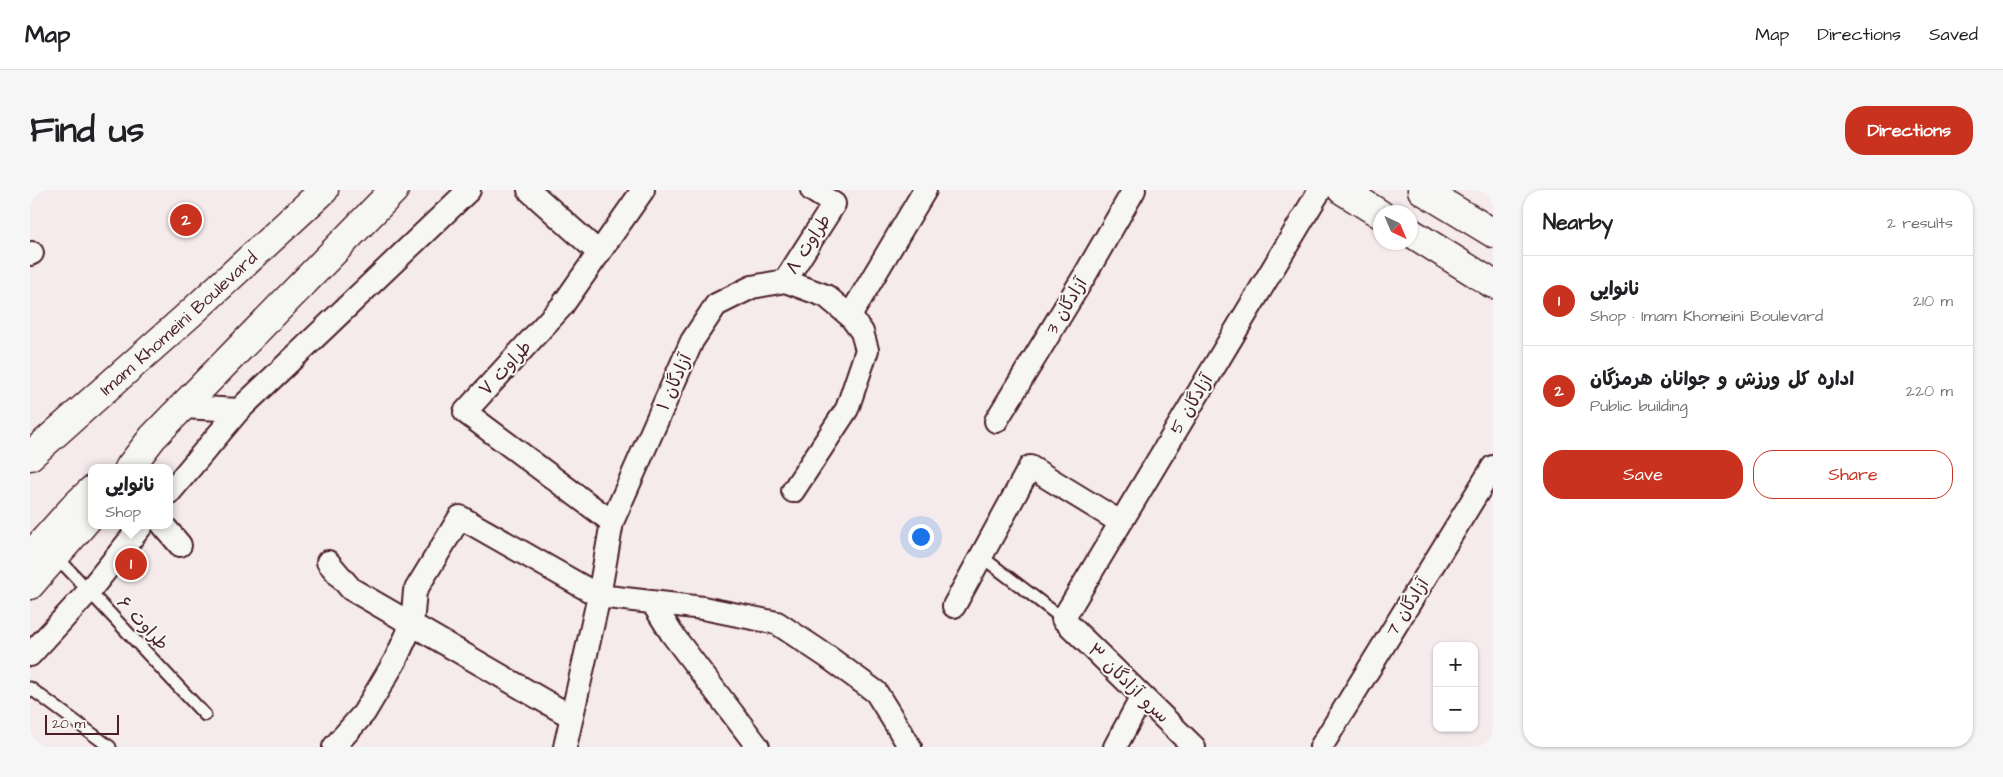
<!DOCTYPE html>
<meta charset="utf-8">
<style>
body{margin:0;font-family:"Architects Daughter","Playpen Sans Arabic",sans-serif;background:#f6f6f6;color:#202124}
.controls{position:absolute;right:15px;bottom:15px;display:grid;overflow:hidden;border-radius:10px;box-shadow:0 1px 4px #0004}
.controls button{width:45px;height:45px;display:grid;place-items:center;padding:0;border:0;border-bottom:1px solid #e0e0e0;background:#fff;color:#202124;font:25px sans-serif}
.compass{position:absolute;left:1343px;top:15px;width:45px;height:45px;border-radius:50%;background:#fff;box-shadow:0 1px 4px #0004;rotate:136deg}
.scale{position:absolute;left:15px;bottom:12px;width:74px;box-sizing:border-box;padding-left:5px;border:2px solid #4a1f2b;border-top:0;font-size:14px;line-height:18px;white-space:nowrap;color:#4a1f2b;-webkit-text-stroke:4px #f6f6f2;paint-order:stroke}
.you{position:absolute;left:890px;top:346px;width:18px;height:18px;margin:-12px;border:4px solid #fff;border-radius:50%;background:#1a73e8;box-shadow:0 0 0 8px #1a73e833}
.badge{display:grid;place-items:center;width:32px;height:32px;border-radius:50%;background:#c8321e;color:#fff;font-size:16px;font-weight:700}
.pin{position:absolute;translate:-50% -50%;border:2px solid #fff;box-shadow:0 1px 5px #0006}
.popup{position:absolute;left:58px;top:274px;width:85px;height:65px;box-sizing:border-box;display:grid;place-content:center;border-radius:10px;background:#fff;filter:drop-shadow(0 1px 4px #0005);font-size:16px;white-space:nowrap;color:#757577}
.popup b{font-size:19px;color:#202124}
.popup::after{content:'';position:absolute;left:50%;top:100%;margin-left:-10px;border:10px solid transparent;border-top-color:#fff}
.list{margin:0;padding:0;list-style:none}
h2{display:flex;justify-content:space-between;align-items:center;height:65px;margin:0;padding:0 20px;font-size:21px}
h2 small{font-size:16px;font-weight:400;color:#757577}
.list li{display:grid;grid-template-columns:32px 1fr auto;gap:15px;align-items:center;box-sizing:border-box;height:90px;padding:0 20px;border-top:1px solid #e0e0e0}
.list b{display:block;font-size:19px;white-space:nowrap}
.list p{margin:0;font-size:16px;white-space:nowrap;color:#757577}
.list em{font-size:16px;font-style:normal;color:#757577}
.actions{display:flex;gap:10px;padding:15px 20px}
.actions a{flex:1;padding:11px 0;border:1px solid #c8321e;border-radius:20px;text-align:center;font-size:18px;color:#c8321e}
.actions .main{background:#c8321e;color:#fff}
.map{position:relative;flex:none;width:1463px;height:557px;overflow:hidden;border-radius:20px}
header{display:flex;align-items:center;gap:30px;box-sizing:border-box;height:70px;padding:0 25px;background:#fff;border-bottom:1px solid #e0e0e0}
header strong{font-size:24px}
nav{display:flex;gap:28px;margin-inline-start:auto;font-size:18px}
.intro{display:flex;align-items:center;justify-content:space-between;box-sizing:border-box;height:120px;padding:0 30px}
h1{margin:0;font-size:35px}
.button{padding:12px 22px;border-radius:20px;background:#c8321e;color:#fff;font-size:18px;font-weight:700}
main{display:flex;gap:30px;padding:0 30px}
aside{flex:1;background:#fff;border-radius:20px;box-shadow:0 1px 4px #0004}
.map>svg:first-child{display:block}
</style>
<header>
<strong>Map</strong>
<nav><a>Map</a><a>Directions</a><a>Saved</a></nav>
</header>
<div class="intro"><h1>Find us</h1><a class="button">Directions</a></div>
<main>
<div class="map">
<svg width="1463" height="557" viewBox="0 0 1463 557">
<rect width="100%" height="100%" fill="#f6ebec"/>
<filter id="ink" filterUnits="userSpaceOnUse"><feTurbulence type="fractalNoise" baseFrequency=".02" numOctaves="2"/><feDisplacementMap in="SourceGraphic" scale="10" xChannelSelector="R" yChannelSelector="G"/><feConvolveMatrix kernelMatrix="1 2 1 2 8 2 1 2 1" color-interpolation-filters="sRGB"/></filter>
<g filter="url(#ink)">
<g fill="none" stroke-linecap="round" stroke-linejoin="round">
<g stroke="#4a1f2b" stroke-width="15">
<path id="service" d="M26,366L175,525
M952,367L1033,429
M0,498L80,557"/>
</g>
<g stroke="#4a1f2b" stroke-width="26">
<path id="minor" d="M499,0L569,63L532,116L435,222L582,332
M569,63L613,0
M0,64L2,63
M755,91L804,14L782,0
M153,217L209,220
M966,231L1055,85L1104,0
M763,301L817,219L837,160L832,142L820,126
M140,302L209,220L439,0
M133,335L150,355
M298,372L321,399L542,527
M622,412L642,444L728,557
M924,416L1000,277L1090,332
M0,465L59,401L112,335
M304,557L334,523L365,471L382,434L385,401L430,327L569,406L673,418L747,433L798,467L846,502L880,557
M535,557L569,406L582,332L662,151L686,115L722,97L755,91L796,106L820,126L895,0
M1085,557L1112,507
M1164,557L1033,429L1290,0
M1291,557L1463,277"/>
</g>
<g stroke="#4a1f2b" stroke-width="31">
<path id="secondary" d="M1312,0L1350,24
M1392,0L1463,43
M1380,42L1463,94"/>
</g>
<g stroke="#4a1f2b" stroke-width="31">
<g id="primary">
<path id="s1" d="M0,266L161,123L294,0"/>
<path d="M99,278L123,247L364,0"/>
<path d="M0,363H3L45,316L62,300"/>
<path d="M0,395L62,324"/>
</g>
</g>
<use href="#service" stroke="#f6f6f2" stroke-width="11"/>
<use href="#minor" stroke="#f6f6f2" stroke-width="22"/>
<use href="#secondary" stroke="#f6f6f2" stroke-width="28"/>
<use href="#primary" stroke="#f6f6f2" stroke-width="28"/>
</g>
</g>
<g text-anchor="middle" stroke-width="4" stroke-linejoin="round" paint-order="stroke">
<g font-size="18" fill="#4a1f2b" stroke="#f6f6f2">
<text transform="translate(778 54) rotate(-57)" y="6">طراوت ۸</text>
<text transform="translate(1036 116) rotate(-59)" y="6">آزادگان 3</text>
<text dy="6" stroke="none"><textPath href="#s1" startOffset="199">Imam Khomeini Boulevard</textPath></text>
<text transform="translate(475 178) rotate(-47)" y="6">طراوت ۷</text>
<text transform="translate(644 192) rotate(-66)" y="6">آزادگان ۱</text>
<text transform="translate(1161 214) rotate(-59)" y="6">آزادگان 5</text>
<text transform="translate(1377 417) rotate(-58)" y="6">آزادگان 7</text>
<text transform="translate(113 433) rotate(47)" y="6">طراوت ۶</text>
<text transform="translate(1099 493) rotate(44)" y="6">سرو آزادگان ۳</text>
</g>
</g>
</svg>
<div class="controls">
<button>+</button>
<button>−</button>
</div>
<svg class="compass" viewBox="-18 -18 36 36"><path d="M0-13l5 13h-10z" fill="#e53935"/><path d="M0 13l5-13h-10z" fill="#757577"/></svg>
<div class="scale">20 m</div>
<div class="you"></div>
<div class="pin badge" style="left:101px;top:374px">1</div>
<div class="popup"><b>نانوایی</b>Shop</div>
<div class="pin badge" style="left:156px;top:30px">2</div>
</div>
<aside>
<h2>Nearby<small>2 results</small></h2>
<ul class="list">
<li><span class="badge">1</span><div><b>نانوایی</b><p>Shop · Imam Khomeini Boulevard</p></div><em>210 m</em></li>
<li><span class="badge">2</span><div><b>اداره کل ورزش و جوانان هرمزگان</b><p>Public building</p></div><em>220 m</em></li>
</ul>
<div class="actions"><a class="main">Save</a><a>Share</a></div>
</aside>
</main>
